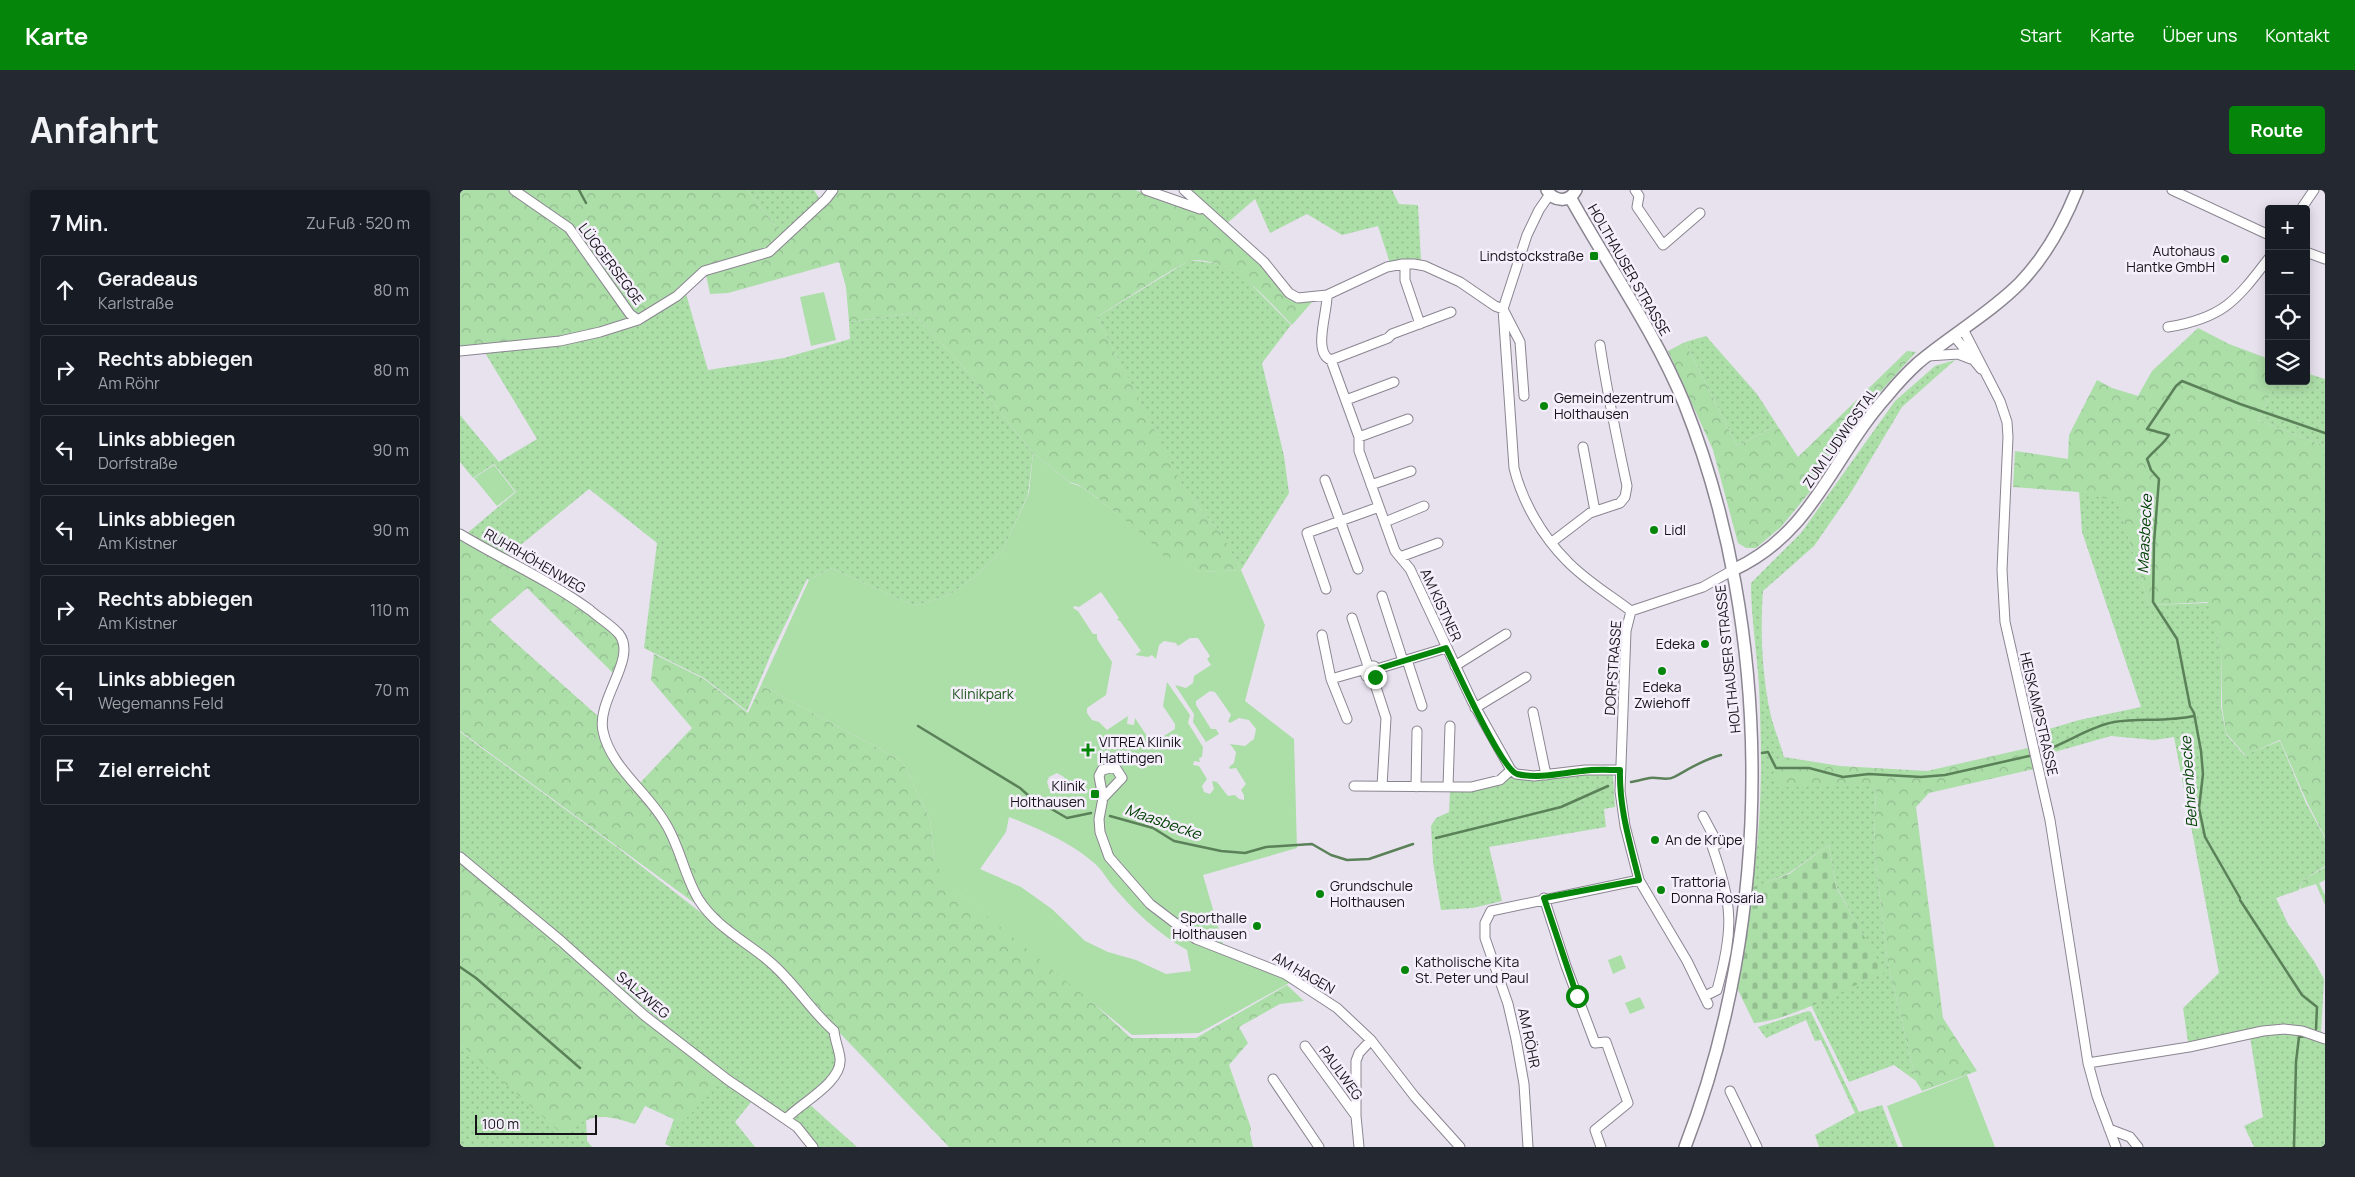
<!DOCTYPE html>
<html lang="de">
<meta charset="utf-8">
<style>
body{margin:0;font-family:Manrope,sans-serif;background:#242831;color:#f1f3f6}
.controls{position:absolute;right:15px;top:15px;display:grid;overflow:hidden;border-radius:5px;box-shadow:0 2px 12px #0003}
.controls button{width:45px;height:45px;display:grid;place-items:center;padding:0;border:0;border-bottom:1px solid #363941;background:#171b24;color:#f1f3f6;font:25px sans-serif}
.scale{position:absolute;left:15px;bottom:12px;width:122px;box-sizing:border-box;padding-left:5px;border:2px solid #161418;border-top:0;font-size:14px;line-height:18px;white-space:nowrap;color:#161418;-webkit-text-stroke:4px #f5effc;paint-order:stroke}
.stop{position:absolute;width:15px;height:15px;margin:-11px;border:4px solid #05860a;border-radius:50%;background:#fff}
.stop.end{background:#05860a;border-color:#fff;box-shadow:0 1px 5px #0008}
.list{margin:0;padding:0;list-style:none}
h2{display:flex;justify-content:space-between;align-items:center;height:65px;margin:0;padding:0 20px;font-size:21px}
h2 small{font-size:16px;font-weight:400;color:#9ea1a6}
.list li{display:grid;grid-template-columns:32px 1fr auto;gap:15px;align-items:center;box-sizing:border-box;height:70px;margin:0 10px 10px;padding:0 10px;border:1px solid #363941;border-radius:5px}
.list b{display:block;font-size:19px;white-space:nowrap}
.list p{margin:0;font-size:16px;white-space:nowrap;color:#9ea1a6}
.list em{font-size:16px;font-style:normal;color:#9ea1a6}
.icon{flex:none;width:28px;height:28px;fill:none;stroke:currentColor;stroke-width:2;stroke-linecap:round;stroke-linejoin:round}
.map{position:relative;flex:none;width:1865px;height:957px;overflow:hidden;border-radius:5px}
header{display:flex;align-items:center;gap:30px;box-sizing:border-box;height:70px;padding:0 25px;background:#05860a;color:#fff}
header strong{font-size:24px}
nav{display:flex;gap:28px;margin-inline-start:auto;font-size:18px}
.intro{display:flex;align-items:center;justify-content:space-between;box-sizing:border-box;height:120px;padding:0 30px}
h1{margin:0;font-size:35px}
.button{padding:12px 22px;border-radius:5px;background:#05860a;color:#fff;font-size:18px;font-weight:700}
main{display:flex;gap:30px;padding:0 30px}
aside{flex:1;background:#171b24;border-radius:5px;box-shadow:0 2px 12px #0003}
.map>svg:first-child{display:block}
</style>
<header>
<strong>Karte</strong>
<nav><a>Start</a><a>Karte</a><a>Über uns</a><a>Kontakt</a></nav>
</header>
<div class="intro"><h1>Anfahrt</h1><a class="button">Route</a></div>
<main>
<aside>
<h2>7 Min.<small>Zu Fuß · 520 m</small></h2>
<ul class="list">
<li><svg class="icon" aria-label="ahead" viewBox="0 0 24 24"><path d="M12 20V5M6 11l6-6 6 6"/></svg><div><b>Geradeaus</b><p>Karlstraße</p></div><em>80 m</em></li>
<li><svg class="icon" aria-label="right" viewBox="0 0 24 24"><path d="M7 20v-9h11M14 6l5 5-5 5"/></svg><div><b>Rechts abbiegen</b><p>Am Röhr</p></div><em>80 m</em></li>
<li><svg class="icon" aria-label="left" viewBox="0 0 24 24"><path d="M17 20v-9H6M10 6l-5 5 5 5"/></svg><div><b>Links abbiegen</b><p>Dorfstraße</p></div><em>90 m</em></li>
<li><svg class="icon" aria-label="left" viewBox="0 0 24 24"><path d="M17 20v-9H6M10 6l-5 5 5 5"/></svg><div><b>Links abbiegen</b><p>Am Kistner</p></div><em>90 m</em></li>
<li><svg class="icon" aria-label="right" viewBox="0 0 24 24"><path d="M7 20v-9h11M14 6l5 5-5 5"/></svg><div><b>Rechts abbiegen</b><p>Am Kistner</p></div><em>110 m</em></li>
<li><svg class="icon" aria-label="left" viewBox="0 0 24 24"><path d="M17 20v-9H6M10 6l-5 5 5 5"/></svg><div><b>Links abbiegen</b><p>Wegemanns Feld</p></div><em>70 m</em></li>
<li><svg class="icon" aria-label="arrive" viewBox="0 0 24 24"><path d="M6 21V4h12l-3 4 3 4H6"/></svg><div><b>Ziel erreicht</b></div></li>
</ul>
</aside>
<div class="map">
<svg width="1865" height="957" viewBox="0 0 1865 957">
<defs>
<pattern id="grass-dots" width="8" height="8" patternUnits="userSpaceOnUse" patternTransform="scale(1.25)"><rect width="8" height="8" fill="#acdea8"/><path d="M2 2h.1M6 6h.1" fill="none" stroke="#93be90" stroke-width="1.8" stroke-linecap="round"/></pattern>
<pattern id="forest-crowns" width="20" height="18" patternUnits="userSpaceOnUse" patternTransform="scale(1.25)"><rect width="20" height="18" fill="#acdea8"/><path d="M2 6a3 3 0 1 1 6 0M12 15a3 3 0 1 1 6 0" fill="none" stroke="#93be90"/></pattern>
<pattern id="cemetery-stones" width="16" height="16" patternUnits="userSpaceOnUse" patternTransform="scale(1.25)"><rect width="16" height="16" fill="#acdea8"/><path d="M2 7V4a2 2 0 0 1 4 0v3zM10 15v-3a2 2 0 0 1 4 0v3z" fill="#93be90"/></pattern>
</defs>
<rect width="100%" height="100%" fill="#e8e2ef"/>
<path fill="url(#grass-dots)" d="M287,0H354L361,11L323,45Z
M728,0H932L939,14L958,15L961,70L930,73L918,36L882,45L847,24L810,43L795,9L765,35Z
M730,70L760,74L784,87L831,135L802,173L824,266L829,303L781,380L761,343L740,319L720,291L637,127Z
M226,104L248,180L324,168L390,149L389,132L453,123L501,174L573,263L568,304L543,360L518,384L491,404L455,416L371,378L349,390L347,389L311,464L287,521L244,488L184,458L197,353L129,299L46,367L5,345L56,302L34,274L13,288L0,272V225L39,272L77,249L24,161L179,132Z
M1246,146L1297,204L1317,235L1277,256L1225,152Z
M1495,170L1442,217L1390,304L1354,356L1303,401C1300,440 1302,483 1310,522C1313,537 1320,552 1324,567L1317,572L1416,596L1414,657L1427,769L1456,891L1434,875L1389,892L1351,815L1399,792L1424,783L1376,696L1369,655L1329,683L1291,699C1303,633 1302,563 1299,496C1297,462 1291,428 1291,393L1341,343L1435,211L1475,176Z
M1846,183L1865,189V256L1798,230L1817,191H1846Z
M1619,300L1657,310L1689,415L1749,413L1761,461V517L1766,544L1784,565L1820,551L1846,613L1865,648V676L1842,691L1839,700L1816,708L1828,734L1854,771L1864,789L1861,843L1865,851V957H1794L1784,936L1803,927L1789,841L1728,852L1723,818L1759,783L1714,547L1694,550L1651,546L1584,565L1579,542L1619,530L1681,517L1622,342Z
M0,542L158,658L316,781L370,838L378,869L371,888L325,924L240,865L0,661Z
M1126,584L1153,585L1155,617L1144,619L1146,637L1029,657L1042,711L1013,718L981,720L973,672L971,636L976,628L989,622L990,600L1053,586Z
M1348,821L1351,822L1399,922L1422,915L1438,957H1359L1355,945L1395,923L1361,850L1355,851L1346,830L1306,848L1298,837Z
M3,856L126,929L146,925L126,929L127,951L132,957H0V857Z
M263,890L292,911L275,932L295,957H211L205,954L214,929Z
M348,913L397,957H356L331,926Z"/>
<path fill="url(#forest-crowns)" d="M0,0H287L323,45L303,64L249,77L227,96L181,127L99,150L0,160Z
M374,0H675L742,23L802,75L837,110L852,112L832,135C804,107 776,69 732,70C724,71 650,119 637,127L721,292L740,319L762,344L781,380L741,382L706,370L684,346L636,307L619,295L609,292L573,263L501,174L453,123L389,132L386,97L379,72L268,103L250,104L246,85L304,66Z
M1738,138L1769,154L1809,169V191H1817L1798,230L1865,256V647L1847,612L1820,550L1785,565L1766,543L1762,517L1761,461L1748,412L1689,415L1657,311L1618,302L1553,297L1555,261L1608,269L1609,245L1637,190L1652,198L1678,206L1692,181Z
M1225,152L1277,256L1317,235L1338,267L1447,161L1456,162L1395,230L1359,291L1321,337L1296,358H1286L1278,353L1253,260L1208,161Z
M0,346L70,383L168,451L157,487L67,398L30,430L140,528L145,552L179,594L232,538L191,490L194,464L244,489L288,523L301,495L442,571L470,629L474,667L499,703L616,797L671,848H736L827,795L844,811L820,814L779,837L788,853L769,875L791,938L790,943L793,957H489L352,814L248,723L0,541Z
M1568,558L1574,579L1469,603L1456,617L1483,828L1517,881L1462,901L1456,891L1427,769L1414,657L1416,596L1315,597L1317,572L1324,567L1380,576L1467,581Z
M0,667L263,890L222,933L185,916L175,934C139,923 134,924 102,944L3,856L0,857Z
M1865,677V690L1859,693L1865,705V715L1856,694L1840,699L1842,691Z"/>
<path fill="url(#cemetery-stones)" d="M1369,655L1376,697L1425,783C1382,798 1340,828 1294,833L1277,798L1291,698L1329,684Z"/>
<path fill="#acdea8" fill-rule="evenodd" d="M364,102L376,150L351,156L340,107Z
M573,263L610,293L620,296L637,308L685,346L706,369L741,382L781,380L805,435L785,511L834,549L837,658L743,685L766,764L813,779L831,792L739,843L672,845L499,703L482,686L474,667L470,629L442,571L301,495L349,390L371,378L455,416L491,404L518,384L543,360L569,303ZM641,402L659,428L657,430L660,431L681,461L675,465L688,467L692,465L696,469L699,455L704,451L716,453L718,456L730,448H738L750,466L747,469L751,475L734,486L733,493L726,498L715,495L734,524L733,532L746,552L759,544L756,539H751L736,515V511L750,501L755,502L771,525L768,531L770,533L779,528L789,530L796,539L794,549L785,556L770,554L776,562L774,573L769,577L770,579L776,578L786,594L781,600L784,605V610L779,609L775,605L768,606L757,592L752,591L754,599L750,604L744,602L742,596L747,589L739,576L733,575L734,571L740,572L739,568L742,567L743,557L728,533L730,525L707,492L703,516L715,534V539L696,551L692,548L689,549L675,528L674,535L667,534L668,526L647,540L639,532L632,530L627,523V518L646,505L652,472L637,449V444H633L618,421L613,418L614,416L619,417ZM597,583L604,587L605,593L601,600L597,602L589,599L587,592L589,587ZM549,627C579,639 608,651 633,672C641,678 646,688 652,695C674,721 697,743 727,760L731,781L706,784L676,770L648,762L625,751L592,719L561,697L520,679L546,642Z
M34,275L55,302L37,316L14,288Z
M1161,765L1166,778L1153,784L1148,770Z
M1180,807L1185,818L1170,824L1165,813Z
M1507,885L1535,957H1443L1427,916Z"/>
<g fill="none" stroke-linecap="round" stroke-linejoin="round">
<path stroke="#5a8158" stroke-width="2.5" d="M119,0L126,13
M458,536L560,598L578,614
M1583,561C1608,553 1628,537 1654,532C1680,528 1707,532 1734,526
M1302,563L1308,562L1316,578H1349L1383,587L1409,584L1461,587L1485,585L1569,566
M1171,592C1177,591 1184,589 1190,588C1198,587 1207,591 1214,587C1229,579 1244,569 1261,565
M588,617L607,628L631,623
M650,626L693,638L714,651L761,661L785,663L806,657L852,654L871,665L887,670L909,669L953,654
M976,648L1101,617L1148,596
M1780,708L1745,647L1739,618L1743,584L1741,561L1734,523L1730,516L1717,449L1693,412L1694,353L1699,289L1691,280L1687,269C1694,260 1704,254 1709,245L1687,239L1716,196L1722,191L1780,214L1865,243
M1780,710L1842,805L1857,817L1856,839
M0,777L16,788L120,878
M1834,957L1836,872L1839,847L1848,846"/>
<g stroke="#8b8591" stroke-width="11">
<path id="street" d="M54,0L109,38L170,124L178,130
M686,0L740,19
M724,0L804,72L829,103L838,108L867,105L927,77L943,74H954L965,76L1000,92L1035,116L1043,119L1060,152L1064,206
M1175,0L1179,6L1177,17L1203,55L1240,23
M1712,0L1809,45
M1090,4L1079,20L1067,45L1043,119L1054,278C1062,311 1082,346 1107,371C1125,390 1150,405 1171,421
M1841,19L1854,0
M1846,62L1865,69
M945,74V90L960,134
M867,105C868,121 852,163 871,170L899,247V261L935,361L950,379L1012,511L1051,580L1056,584L1074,586L1125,580H1161
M1708,137C1763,128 1776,111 1809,68
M1503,139L1540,211L1547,232L1548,247L1542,380L1545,432L1590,630L1628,873L1637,906L1656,957
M1494,146L1521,179
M0,161L100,151L140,142L178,130L217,106L244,81L309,62L366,9L373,0
M1468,166L1498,164L1511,169
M871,170L928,148L932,144L991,122
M886,210L934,192
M899,247L948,229
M1123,257L1135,321
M865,290L898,379
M911,295L951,281
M925,332L964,316
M0,344C43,370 89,390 130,420C139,428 151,435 159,444C178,468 136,510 143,541C150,576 186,601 204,631C220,655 224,686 239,710C256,737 287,752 310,772C334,792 350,820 374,841C375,851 379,859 380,868C383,892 341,913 327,928
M1092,352L1130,323L1160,313L1165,307L1167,296C1157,249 1147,203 1140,155
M940,367L978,353
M866,399L847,343L919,317
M922,406L943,471
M1171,421L1166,441L1160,601L1165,636L1179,690L1227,771L1248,814
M1171,421L1243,397L1273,380
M892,428L908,476
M862,445L871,489L887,529
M947,470L962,516
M995,476L1046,444
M917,479L915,487L906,486L905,481L908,476H914L917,479L986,458
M913,488L926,528L922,596
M871,489L906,479
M1015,518L1066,487
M1073,522L1086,585
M894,596L1011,597L1040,590L1051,580
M956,597L957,541
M988,597L990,536
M643,608L662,588L655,577L642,580L639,586L643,608L639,629L640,642L649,667L690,714L736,749L825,784L877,818L911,850L955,907L1000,957
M1243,626L1258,654L1252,656C1273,717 1274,738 1257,800L1245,806
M0,667L101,751L185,826L268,890L337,937L353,957
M1084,708L1106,776L1135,853L1146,852L1168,913L1135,940L1141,957
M845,856L896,926
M1628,873L1729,857L1803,841L1824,839L1842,841L1865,849
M813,889L859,957
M1270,901L1297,957
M1649,939L1670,947L1678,957
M899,957L896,926V871L899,863L911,850
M1068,957L1064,894L1056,849L1048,814L1025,748V733L1031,721L1179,690"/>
</g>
<g stroke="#8b8591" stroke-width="14">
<path id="secondary" d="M1087,0C1094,12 1109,13 1116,0
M1110,7C1147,74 1195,142 1224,213C1315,441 1314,728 1225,957
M1273,380C1354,343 1372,267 1427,206C1436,195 1447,183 1458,173C1491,145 1529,124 1560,93C1586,66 1603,35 1617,0"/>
</g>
<use href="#street" stroke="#fff" stroke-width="9"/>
<use href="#secondary" stroke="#fff" stroke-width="11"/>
</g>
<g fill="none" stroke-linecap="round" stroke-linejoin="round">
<path stroke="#05860a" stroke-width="6" d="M915,487L917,479L986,458C996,478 1041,579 1057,584C1078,589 1102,583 1122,581C1135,579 1148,580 1160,580C1159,618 1170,653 1179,690L1084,708L1117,806"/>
</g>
<g fill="#05860a" stroke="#f5effc" stroke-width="2">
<rect x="1129" y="61" width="10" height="10" rx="2.5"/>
<circle cx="1765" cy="69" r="5"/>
<circle cx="1084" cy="216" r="5"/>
<circle cx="1194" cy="340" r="5"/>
<circle cx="1245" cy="454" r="5"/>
<circle cx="1202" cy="481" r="5"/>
<path d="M625.5 552.5h5v5h5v5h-5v5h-5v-5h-5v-5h5z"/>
<rect x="630" y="599" width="10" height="10" rx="2.5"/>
<circle cx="1195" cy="650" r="5"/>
<circle cx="1201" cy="700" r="5"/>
<circle cx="860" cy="704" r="5"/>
<circle cx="797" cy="736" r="5"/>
<circle cx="945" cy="780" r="5"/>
</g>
<g text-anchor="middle" stroke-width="5" stroke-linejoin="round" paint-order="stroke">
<g font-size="14" fill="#161418" stroke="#f5effc" text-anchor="start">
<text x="1755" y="66" text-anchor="end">Autohaus<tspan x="1755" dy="16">Hantke GmbH</tspan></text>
<text x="1124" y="71" text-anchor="end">Lindstockstraße</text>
<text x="1094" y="213">Gemeindezentrum<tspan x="1094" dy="16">Holthausen</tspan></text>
<text x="1204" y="345">Lidl</text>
<text x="1235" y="459" text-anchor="end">Edeka</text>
<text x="1202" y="502" text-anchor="middle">Edeka<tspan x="1202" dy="16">Zwiehoff</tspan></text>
<text x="639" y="557">VITREA Klinik<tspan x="639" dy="16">Hattingen</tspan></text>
<text x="625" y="601" text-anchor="end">Klinik<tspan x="625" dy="16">Holthausen</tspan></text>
<text x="1205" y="655">An de Krüpe</text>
<text x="1211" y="697">Trattoria<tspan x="1211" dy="16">Donna Rosaria</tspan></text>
<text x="870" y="701">Grundschule<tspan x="870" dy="16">Holthausen</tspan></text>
<text x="787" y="733" text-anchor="end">Sporthalle<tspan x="787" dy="16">Holthausen</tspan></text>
<text x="955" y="777">Katholische Kita<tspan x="955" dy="16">St. Peter und Paul</tspan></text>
</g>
<g font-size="14" fill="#161418" stroke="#f5effc">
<text transform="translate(151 74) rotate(53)" y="5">LÜGGERSEGGE</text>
<text transform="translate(1169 80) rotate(60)" y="5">HOLTHAUSER STRASSE</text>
<text transform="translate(1380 248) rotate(-55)" y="5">ZUM LUDWIGSTAL</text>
<text transform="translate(75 371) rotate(30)" y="5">RUHRHÖHENWEG</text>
<text transform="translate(981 415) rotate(65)" y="5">AM KISTNER</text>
<text transform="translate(1268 469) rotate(-96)" y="5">HOLTHAUSER STRASSE</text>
<text transform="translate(1153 478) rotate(-86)" y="5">DORFSTRASSE</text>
<text transform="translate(1579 524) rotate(77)" y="5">HEISKAMPSTRASSE</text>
<text transform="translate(844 783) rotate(30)" y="5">AM HAGEN</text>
<text transform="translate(183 805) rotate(40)" y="5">SALZWEG</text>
<text transform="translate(1069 848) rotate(78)" y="5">AM RÖHR</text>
<text transform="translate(881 883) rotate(54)" y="5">PAULWEG</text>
</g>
<g font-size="14" fill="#1b5519" stroke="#f5effc">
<text x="523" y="509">Klinikpark</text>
</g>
<g font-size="15" font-style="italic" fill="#034304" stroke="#f5effc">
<text transform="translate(1685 344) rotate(-87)" y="5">Maasbecke</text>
<text transform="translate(1729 592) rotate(-94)" y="5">Behrenbecke</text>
<text transform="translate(703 632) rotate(19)" y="5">Maasbecke</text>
</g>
</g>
</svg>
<div class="controls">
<button>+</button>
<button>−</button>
<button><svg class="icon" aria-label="locate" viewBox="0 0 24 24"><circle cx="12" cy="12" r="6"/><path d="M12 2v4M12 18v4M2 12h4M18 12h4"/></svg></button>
<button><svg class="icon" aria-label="layers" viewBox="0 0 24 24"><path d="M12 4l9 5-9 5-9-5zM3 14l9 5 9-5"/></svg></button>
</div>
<div class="scale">100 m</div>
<div class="stop" style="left:1117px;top:806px"></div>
<div class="stop end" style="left:915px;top:487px"></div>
</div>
</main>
